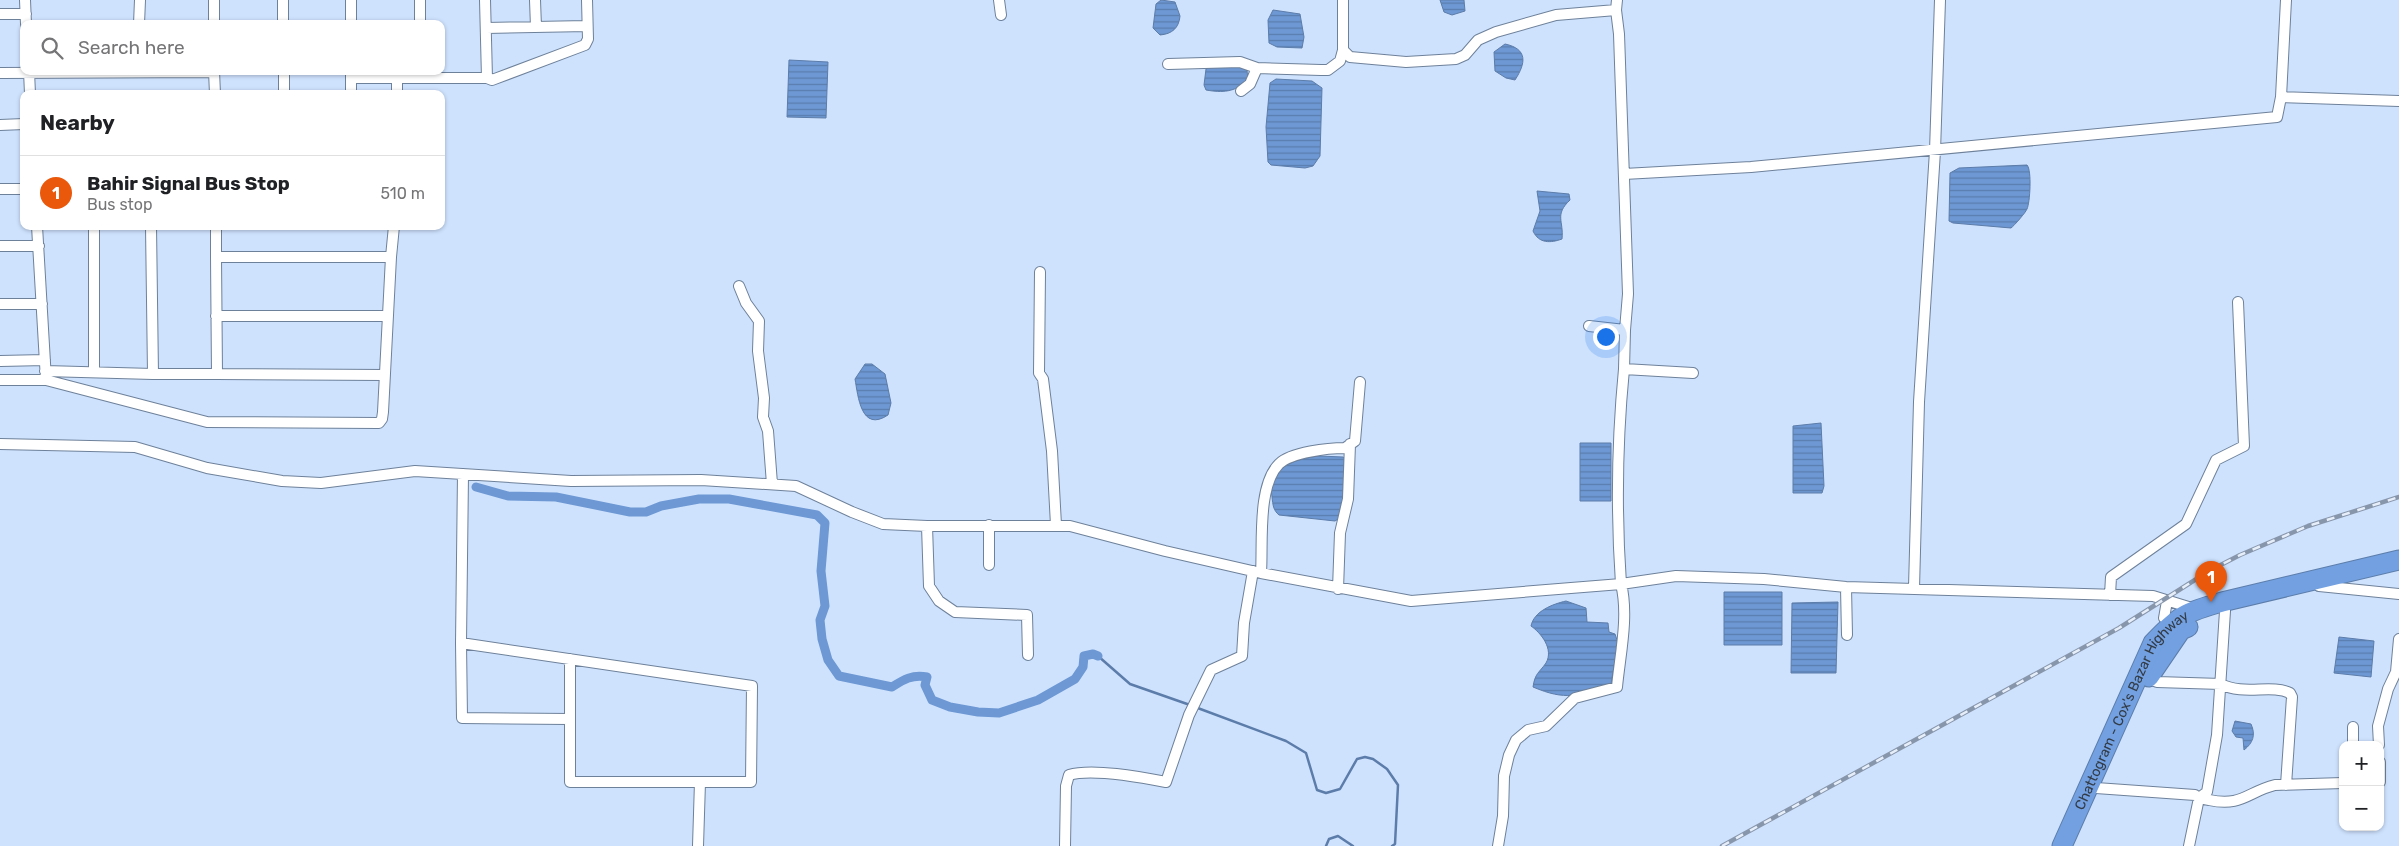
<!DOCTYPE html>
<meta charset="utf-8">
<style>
body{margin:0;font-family:Rubik,sans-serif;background:#f6f6f6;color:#202124}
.controls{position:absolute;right:15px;bottom:15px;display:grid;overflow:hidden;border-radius:10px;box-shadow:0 1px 4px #0004}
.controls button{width:45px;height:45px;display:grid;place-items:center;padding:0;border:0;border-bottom:1px solid #e0e0e0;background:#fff;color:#202124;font:25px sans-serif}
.you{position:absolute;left:1605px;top:336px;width:18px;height:18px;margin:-12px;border:4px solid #fff;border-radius:50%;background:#1a73e8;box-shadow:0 0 0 8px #1a73e833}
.badge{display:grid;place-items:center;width:32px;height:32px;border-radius:50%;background:#ea580c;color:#fff;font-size:16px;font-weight:700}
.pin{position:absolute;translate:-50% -41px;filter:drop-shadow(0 1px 2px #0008)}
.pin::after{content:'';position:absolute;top:26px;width:18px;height:15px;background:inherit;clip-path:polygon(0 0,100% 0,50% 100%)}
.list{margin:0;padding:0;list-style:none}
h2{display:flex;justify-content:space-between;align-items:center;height:65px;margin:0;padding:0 20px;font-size:21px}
h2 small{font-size:16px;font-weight:400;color:#757577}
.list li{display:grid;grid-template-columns:32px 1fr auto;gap:15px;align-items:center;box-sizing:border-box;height:75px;padding:0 20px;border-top:1px solid #e0e0e0}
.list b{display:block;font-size:19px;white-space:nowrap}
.list p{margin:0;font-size:16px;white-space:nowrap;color:#757577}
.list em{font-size:16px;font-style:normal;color:#757577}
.icon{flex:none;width:28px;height:28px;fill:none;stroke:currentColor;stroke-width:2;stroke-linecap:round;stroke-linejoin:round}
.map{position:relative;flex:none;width:2399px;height:846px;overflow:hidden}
.search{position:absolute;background:#fff;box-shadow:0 1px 4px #0004;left:20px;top:20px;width:425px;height:55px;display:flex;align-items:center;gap:12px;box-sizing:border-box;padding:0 18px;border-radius:10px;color:#757577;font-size:19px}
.panel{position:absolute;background:#fff;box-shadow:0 1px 4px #0004;left:20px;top:90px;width:425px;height:140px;border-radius:10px}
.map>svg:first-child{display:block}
</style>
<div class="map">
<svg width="2399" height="846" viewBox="0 0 2399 846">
<defs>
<pattern id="water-rules" width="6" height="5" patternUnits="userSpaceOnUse" patternTransform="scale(1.25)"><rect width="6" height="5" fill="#6d98d3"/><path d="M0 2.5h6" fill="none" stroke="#5a7dad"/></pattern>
</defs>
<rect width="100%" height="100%" fill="#cee2fe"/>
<path fill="url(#water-rules)" stroke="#5c7ca9" d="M1161,0L1175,2L1180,16C1179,28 1172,34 1160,35L1153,28L1156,4Z
M1440,0H1464L1465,11L1452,15L1444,12Z
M1273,10L1300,14L1304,37L1302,48L1277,47L1269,43L1268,20Z
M1505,44C1528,49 1526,63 1515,80L1506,78L1495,71L1494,52Z
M789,60L828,62L826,118L787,117Z
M1237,65L1247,70L1248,81C1234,92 1223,93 1206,90L1204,85L1206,69L1211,66Z
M1276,79L1312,81L1322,88L1320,156L1313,166L1305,168L1271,165L1268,162L1266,127L1270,83Z
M2027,165C2032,170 2030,203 2027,209C2026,212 2014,226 2011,228L1953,223L1949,221L1950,173L1959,168Z
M1537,191L1569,194L1570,200C1554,215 1564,221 1562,239C1551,243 1539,244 1533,231L1540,211Z
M865,364H872L885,374L891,403L888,415C861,433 858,396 855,379Z
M1821,423L1824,486L1822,493H1793V426Z
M1580,443H1611V501H1580Z
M1319,456L1343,457L1348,460L1344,502L1340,518L1335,521L1279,515C1273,510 1273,505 1272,497C1267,467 1295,459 1319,456Z
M1724,592H1782V645H1724Z
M1566,601L1586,608L1587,622L1608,623L1609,632L1615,634L1618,643L1611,684C1578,696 1566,701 1533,687C1535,673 1539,673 1546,663C1554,649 1541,633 1531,626C1534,611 1553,604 1566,601Z
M1838,602L1836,673H1791L1792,603Z
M2339,637L2374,641L2371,677L2334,673Z
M2235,721L2251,724C2256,735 2253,743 2244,750L2243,738L2236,737L2232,731Z"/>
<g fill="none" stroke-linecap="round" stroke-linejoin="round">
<path stroke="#5c7ca9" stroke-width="2.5" d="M1098,656L1130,684L1190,705
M1195,707L1286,741L1306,753L1317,790L1326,793L1340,789L1357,759L1365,757L1373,759L1387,769L1398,785L1395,844L1392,846
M1326,846L1329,839L1338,836L1353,846"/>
<path stroke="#6d98d3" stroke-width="9" d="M476,487L508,496L556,497L630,512H646L661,506L699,499H729L817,515L825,523L821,571L825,606L820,620L822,639L828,660L839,676L892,687C903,680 912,674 927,677L925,685L932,700L950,707L978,712L999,713L1038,700L1075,679L1083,667L1084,656L1093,654L1098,656"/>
<g stroke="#6e819a" stroke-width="12">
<path id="street" d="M25,0L26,24
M214,0V24
M283,0V24
M351,0V24
M420,0V24
M485,0L487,78L492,80L585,45L588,39L587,0
M535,0L536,27
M999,0L1001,15
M1616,10L1619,34L1628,294L1625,330
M0,14H26
M139,24L140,0
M486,28L587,26
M1343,50L1350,57L1406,62L1456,59L1465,55L1478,40L1496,32L1556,15L1616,10L1617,0
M1168,64L1240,62L1257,68L1321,70H1328L1340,61L1343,50V0
M29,71L30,94
M214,71L215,94
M284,71V94
M351,72V94
M0,73L214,72
M351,78H487
M1241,91L1250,84L1257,68
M397,94V77
M2281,97L2399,101
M0,125L24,124
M1624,174L1751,167L2277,117L2281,97L2286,0
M0,189H24
M37,226L46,380
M94,226V372
M151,226L153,374H217L216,257H391L394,226
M216,226V257
M0,246H39
M1040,272L1039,373L1043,379L1052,451L1056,525
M739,286L746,303L759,321L758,351L764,398L763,417L768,431L772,484
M0,304H42
M216,316H388
M1589,326L1625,330L1624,369
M0,361L45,360
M45,371L153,374
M217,374L385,375
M0,380H46L207,422L379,423L382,419L383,412L391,257
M0,444L135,447L207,468L282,481L321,483L415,471L571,481L701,480L796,486L852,512L883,524L927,526H1070L1165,551L1261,573C1263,544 1257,486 1279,464C1291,452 1329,448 1345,448L1355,441L1360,382
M463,474L461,643L752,686L751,782H700L698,846
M927,526L929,586L939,601L955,612L1027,615L1028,655
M989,565V525
M1261,573L1411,601L1621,584C1616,512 1617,441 1624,369L1693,373
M2317,580L2319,586L2399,594
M1846,587L1847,635
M1914,588L1919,402L1935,151L1940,0
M1338,589L1340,533L1348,499L1350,444
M2110,595L2111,577L2186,524L2216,460L2244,446L2238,302
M2164,618L2167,601
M461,643L462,718L570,719
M570,659V782H700
M2148,678L2157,682L2221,684C2243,696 2271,684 2290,693L2292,697L2286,785
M2353,745V727
M2379,745L2378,726L2388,689L2396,672L2399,639
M2380,762V782
M2096,788L2195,795C2199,799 2203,799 2209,800C2242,807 2247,792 2275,785L2343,783
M1065,846L1066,786L1069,775C1092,768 1140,777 1166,782L1189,715L1211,670L1242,656L1244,623L1253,571
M1498,846L1503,816L1504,776L1509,755L1516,740L1528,730L1546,726L1575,698L1617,687C1620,655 1629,616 1621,584L1676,576L1764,579L1846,587L2153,596L2195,609
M2189,846L2199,798L2207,792L2217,735L2225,611L2222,602"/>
</g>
<g stroke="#5c7daa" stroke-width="21">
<g id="highway">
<path d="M2149,677L2181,630L2188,627"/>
<path id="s1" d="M2062,846L2153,643C2179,615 2186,612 2222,602L2399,560"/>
</g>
</g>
<use href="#street" stroke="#fff" stroke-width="10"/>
<use href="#highway" stroke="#72a0e0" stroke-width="19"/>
<g stroke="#8896ab" stroke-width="4.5">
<path id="rail" d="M1722,846L2119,628L2209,571L2240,555L2308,526L2399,497"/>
</g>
<use href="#rail" stroke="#e6eefa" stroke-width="2.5" stroke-dasharray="8" stroke-linecap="butt"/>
</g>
<g text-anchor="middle" stroke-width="5" stroke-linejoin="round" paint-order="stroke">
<g font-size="14" fill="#333b46" stroke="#e6eefa">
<text dy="5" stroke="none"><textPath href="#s1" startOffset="154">Chattogram - Cox's Bazar Highway</textPath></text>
</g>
</g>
</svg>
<div class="controls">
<button>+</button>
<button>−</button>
</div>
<div class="you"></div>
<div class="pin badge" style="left:2211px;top:602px">1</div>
<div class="search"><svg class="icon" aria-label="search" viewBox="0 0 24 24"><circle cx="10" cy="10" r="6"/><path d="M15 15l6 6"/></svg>Search here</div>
<section class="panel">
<h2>Nearby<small></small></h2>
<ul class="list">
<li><span class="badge">1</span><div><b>Bahir Signal Bus Stop</b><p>Bus stop</p></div><em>510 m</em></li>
</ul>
</section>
</div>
